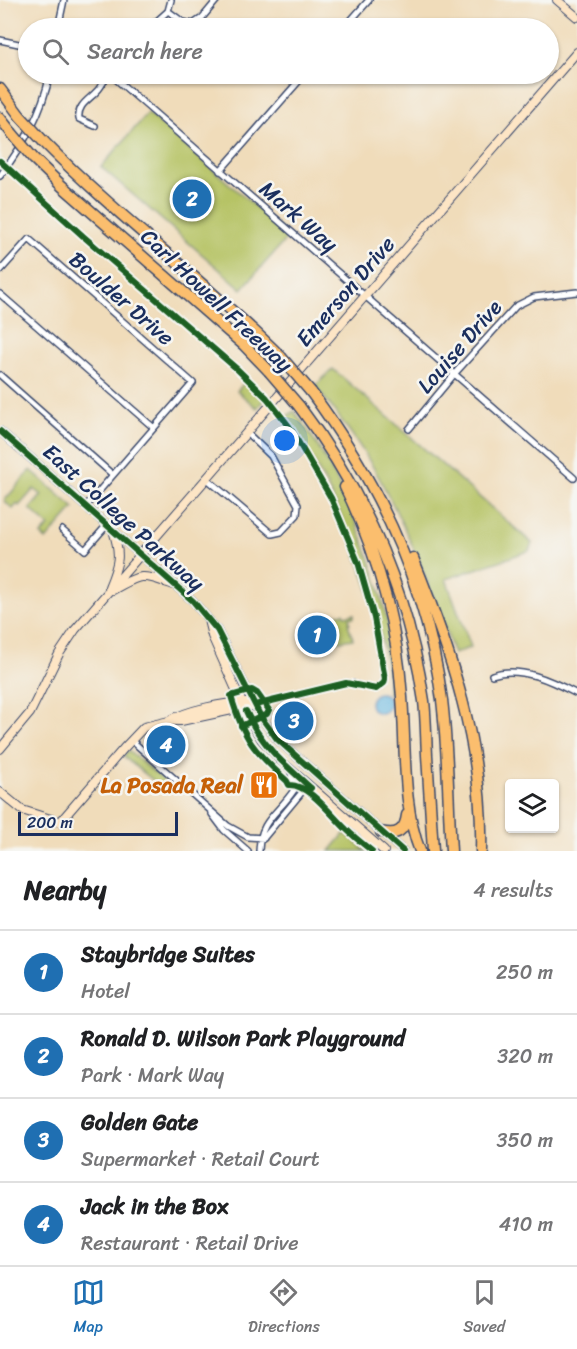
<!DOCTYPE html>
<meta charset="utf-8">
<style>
body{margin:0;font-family:Sriracha,sans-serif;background:#f2f2f2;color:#202124}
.controls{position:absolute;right:18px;bottom:18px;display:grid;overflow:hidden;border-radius:6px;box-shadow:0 2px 4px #0004}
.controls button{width:54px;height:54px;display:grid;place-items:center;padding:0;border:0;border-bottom:2px solid #e0e0e0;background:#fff;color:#202124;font:30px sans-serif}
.scale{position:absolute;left:18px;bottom:15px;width:160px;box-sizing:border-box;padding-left:6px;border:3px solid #1b2f5e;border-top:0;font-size:16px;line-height:21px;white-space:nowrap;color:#1b2f5e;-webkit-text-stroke:4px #f6f6f2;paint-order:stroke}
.you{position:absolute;left:285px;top:441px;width:21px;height:21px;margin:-15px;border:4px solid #fff;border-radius:50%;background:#1a73e8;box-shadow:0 0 0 9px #1a73e833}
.badge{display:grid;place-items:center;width:39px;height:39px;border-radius:50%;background:#1f6fb2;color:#fff;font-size:20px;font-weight:700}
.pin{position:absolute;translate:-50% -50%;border:3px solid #fff;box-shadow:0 2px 6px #0006}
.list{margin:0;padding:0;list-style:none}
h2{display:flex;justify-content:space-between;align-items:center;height:78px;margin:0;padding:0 24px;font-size:26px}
h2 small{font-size:20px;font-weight:400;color:#757577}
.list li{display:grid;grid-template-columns:39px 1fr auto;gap:18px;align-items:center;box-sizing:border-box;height:84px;padding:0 24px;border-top:2px solid #e0e0e0}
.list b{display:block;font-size:22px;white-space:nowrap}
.list p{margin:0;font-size:20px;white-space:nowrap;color:#757577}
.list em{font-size:20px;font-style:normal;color:#757577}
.icon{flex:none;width:33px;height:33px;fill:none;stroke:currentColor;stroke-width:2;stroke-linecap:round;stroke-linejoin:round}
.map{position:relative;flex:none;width:577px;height:851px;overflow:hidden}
.search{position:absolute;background:#fff;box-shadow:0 2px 4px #0004;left:18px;right:18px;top:18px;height:66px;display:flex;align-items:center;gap:15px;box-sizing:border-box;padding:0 21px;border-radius:33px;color:#757577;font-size:22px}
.sheet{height:414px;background:#fff}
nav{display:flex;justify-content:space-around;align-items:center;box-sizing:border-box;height:84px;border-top:2px solid #e0e0e0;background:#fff;font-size:16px;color:#757577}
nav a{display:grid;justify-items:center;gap:3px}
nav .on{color:#1f6fb2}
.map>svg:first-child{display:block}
</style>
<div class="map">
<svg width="577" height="851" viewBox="0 0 577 851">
<rect width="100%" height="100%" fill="#f6f6f2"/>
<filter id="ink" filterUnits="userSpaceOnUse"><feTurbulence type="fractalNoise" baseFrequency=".0167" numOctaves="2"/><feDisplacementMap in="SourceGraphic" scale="12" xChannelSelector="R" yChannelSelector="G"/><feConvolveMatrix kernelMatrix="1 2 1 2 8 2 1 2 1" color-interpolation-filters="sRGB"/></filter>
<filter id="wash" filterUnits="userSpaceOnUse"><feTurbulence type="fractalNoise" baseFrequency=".008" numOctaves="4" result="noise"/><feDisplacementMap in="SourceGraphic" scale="24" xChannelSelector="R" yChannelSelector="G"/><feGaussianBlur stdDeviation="1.35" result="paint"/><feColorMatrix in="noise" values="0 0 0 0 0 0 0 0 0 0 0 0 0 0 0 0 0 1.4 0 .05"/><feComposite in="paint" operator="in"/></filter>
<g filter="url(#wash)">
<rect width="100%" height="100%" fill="#f0dcba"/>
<path fill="#b6c365" stroke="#687962" stroke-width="1.5" d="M148,113L289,236L242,289L101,167Z
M333,369L532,543L529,551L446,579L471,647L454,654C435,599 414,545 387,493C368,454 342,420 315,386Z
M245,382L265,399L257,408L237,391Z
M294,411C349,484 394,602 396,693H388C389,667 382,642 376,617C357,543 329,480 285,418Z
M31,470L74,508L46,540L41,535L49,526L30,509L42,495L34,489L19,506L17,504L13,509L4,501Z
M344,613L345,616L354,614V617L349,618L350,623L348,624L353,639L333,642V643L327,645L321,617Z
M129,751L166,782L164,789L124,757L126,752Z
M345,833L366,851H330Z"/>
<path fill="#64b5df" stroke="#40729e" stroke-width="1.5" d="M370 703a10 10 0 1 1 20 0a10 10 0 1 1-20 0Z"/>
</g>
<g filter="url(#ink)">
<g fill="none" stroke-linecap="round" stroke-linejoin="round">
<g stroke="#3b496c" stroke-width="8">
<path id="street" d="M171,0L168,11L183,22L193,24L202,18L217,0
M58,28L64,0
M149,28L168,11
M344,28L369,0
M0,40L28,46
M110,74L574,478
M95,126L79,119C77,105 89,100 97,91C102,86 105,79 108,74
M220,171L305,74
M0,176C24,144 42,113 50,74
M0,271L29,239L193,383L86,506
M0,294L154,428
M0,375L113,475
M409,429L457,371L516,306L534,297L577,292
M206,478L272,534L281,532L297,515L298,505L271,456L246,432
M62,530L85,550L107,525
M492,675C520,665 552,681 577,694
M255,705L341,684L352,683L359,685
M131,740L228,826L248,837L264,838
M212,814L224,830L248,851
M263,839L302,792L308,790L315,791
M259,851C260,819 278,814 294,790V785L290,769"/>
</g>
<g stroke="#3b496c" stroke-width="10">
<path id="secondary" d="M557,0L577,17
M0,431L193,601L217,630L261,717L277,739L403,851
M109,587C119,563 121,555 113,530
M113,590C142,573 142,574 174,585
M208,620L212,636L250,721L262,740L279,759L384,851
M169,721C185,711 227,701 246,703
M0,749L30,713L59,654L75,630L577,52
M0,792L22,810L60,822L124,748L144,727L169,721H181L255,705"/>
</g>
<g stroke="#3b496c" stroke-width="13">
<path id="highway" d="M0,89L20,116
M0,118L11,132
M44,142C119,218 206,282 281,357
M33,158L62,186L244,345L269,371
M311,392C379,483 427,586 442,700C448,750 448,801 451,851
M299,406C365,493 408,592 424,701C426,719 426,737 427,755C429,787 431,819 433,851
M345,487C377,552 397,625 402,697C406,746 402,807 420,851
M413,558C451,652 484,748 481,851
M381,832C397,836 405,831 407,815"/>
</g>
<use href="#street" stroke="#fff" stroke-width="5"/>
<use href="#secondary" stroke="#fde5c5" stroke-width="8"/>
<use href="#highway" stroke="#fbbe6e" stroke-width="10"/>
<g stroke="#3b496c" stroke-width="13" stroke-linecap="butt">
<path id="highway-bridge" d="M20,116L44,142
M11,132L33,158
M281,357L311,392
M269,371L299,406"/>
</g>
<use href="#highway-bridge" stroke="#fbbe6e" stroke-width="10"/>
<g stroke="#f6f6f2" stroke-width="10">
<path id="cycleway" d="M0,161L83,236L237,369L267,398L289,426L331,498L358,562L374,618L385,679L384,683L376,689L346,683L255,705
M0,431L193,601L217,630L261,717L277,739L403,851
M246,711C260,744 285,765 311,788
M241,726L267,714L269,710L257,693L252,690L231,696C244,740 254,751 287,781L289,785C309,784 332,816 346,829C354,837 363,844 372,851"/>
</g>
<use href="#cycleway" stroke="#1b5e20" stroke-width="6"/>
</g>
</g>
<defs>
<g id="restaurant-square" transform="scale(1.5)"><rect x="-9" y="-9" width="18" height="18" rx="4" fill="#e8710a" stroke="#f6f6f2"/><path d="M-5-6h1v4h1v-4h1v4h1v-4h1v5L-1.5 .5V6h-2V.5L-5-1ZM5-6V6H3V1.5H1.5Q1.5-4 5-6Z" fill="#fff"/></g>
</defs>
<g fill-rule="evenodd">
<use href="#restaurant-square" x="264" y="785"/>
</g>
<g text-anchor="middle" stroke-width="5" stroke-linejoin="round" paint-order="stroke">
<g font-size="22" fill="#1b2f5e" stroke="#f6f6f2">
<text transform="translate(299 216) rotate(41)" y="8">Mark Way</text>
<text transform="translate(345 291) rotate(-49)" y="8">Emerson Drive</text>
<text transform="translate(122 298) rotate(41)" y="8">Boulder Drive</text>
<text transform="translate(217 300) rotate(43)" y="8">Carl Howell Freeway</text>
<text transform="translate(459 346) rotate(-49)" y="8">Louise Drive</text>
<text transform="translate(124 517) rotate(42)" y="8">East College Parkway</text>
</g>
<g font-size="22" font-weight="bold" fill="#c56008" stroke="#f6f6f2" text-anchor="end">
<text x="243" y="793">La Posada Real</text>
</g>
</g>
</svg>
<div class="controls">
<button><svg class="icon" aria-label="layers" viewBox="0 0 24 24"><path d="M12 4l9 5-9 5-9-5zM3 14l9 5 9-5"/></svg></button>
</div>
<div class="scale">200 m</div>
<div class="you"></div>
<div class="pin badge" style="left:317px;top:635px">1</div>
<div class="pin badge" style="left:192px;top:199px">2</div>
<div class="pin badge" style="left:294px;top:721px">3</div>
<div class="pin badge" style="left:166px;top:745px">4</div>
<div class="search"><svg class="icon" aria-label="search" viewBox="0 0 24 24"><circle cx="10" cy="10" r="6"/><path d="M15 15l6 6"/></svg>Search here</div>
</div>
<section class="sheet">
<h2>Nearby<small>4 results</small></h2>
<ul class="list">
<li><span class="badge">1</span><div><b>Staybridge Suites</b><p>Hotel</p></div><em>250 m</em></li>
<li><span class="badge">2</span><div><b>Ronald D. Wilson Park Playground</b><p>Park · Mark Way</p></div><em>320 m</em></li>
<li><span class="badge">3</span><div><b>Golden Gate</b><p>Supermarket · Retail Court</p></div><em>350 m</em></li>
<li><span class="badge">4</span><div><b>Jack in the Box</b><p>Restaurant · Retail Drive</p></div><em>410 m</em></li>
</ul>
</section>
<nav>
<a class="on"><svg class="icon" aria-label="map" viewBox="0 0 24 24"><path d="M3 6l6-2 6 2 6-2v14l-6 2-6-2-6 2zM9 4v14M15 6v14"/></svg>Map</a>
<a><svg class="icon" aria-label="directions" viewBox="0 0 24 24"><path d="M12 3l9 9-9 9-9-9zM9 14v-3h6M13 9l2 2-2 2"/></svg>Directions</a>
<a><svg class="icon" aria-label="saved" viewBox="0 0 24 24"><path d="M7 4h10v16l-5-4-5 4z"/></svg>Saved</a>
</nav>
